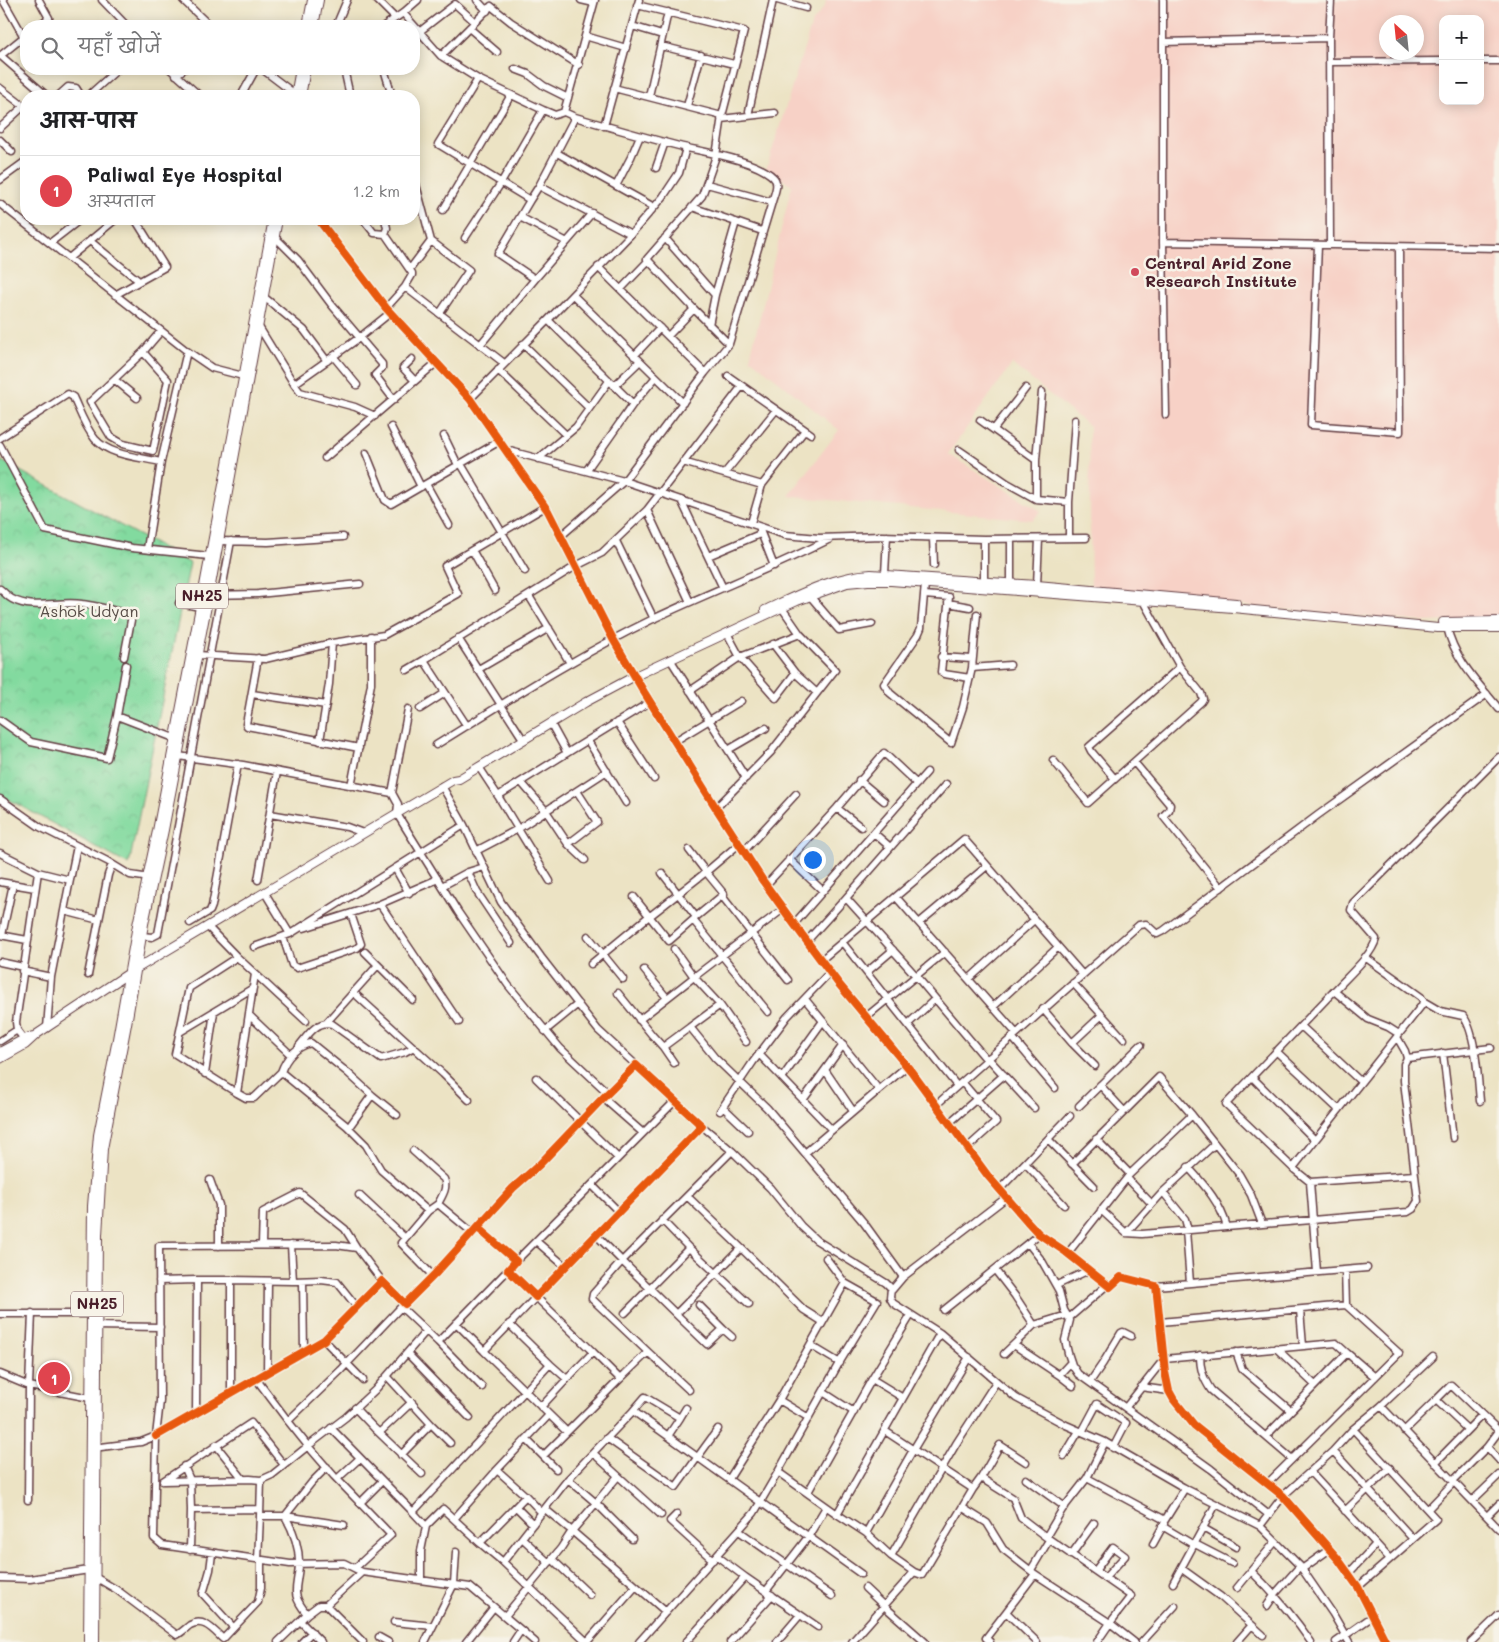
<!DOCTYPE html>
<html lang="hi">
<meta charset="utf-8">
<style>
body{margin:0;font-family:Mali,"Playpen Sans Deva",sans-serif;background:#f2f2f2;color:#202124}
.controls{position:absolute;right:15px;top:15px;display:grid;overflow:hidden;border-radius:10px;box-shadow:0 2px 12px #0003}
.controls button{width:45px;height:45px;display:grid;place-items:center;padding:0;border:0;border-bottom:1px solid #e0e0e0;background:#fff;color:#202124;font:25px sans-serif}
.compass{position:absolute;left:1379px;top:15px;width:45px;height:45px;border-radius:50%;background:#fff;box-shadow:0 2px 12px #0003;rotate:333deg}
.you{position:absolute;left:812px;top:859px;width:18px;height:18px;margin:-12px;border:4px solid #fff;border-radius:50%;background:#1a73e8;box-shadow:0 0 0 8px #1a73e833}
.badge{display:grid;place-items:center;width:32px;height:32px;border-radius:50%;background:#0b8043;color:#fff;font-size:16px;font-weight:700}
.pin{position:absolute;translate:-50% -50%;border:2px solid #fff;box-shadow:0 1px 5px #0006}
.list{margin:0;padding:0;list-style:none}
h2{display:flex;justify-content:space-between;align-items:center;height:65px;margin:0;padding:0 20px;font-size:21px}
h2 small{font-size:16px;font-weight:400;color:#757577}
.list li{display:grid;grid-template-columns:32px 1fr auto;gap:15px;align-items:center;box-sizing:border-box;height:70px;padding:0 20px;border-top:1px solid #e0e0e0}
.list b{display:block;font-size:19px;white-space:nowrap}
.list p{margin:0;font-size:16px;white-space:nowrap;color:#757577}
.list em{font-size:16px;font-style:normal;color:#757577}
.icon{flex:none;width:28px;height:28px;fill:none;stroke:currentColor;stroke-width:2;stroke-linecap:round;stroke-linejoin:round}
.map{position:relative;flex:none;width:1499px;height:1642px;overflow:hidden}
.search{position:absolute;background:#fff;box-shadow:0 2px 12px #0003;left:20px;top:20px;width:400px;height:55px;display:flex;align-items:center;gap:12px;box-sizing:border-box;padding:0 18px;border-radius:20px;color:#757577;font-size:19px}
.panel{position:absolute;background:#fff;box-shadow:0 2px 12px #0003;left:20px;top:90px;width:400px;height:135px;border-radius:20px}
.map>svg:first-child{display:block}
</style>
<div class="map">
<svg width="1499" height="1642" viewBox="0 0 1499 1642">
<defs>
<pattern id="park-crowns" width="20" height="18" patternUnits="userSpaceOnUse" patternTransform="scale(1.25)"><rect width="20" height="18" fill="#82da9f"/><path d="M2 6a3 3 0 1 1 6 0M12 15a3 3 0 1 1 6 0" fill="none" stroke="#72bb89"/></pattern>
</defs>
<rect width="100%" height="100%" fill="#f7f3e8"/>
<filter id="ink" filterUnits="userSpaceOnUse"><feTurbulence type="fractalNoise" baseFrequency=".02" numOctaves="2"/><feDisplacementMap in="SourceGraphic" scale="10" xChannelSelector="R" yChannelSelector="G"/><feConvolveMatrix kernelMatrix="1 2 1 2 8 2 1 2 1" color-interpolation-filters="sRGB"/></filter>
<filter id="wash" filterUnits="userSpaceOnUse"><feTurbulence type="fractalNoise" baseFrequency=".0096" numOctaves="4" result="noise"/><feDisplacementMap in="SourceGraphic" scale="20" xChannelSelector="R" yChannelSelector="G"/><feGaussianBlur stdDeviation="1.12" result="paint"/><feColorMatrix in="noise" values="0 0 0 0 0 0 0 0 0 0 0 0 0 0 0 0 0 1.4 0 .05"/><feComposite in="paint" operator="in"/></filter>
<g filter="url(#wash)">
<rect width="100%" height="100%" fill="#ece3c4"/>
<path fill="#f7d1c6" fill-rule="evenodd" d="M826,0H1499V619L1425,622L1091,592L1089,426L1012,364L948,454L1041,511L1033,520L789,496L839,430L750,358L792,185L766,170L812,23L825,6ZM1443,19H1480V101H1443ZM1386,22H1416V52H1386Z"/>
<path fill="url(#park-crowns)" stroke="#667c65" d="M0,460L190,563L129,865L4,797L0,793Z"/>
</g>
<g filter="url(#ink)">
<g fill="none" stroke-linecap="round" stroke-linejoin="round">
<g stroke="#623c42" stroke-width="9">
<path id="minor" d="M3,0L24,37
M102,0L127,26
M183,0L210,26
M377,0L395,18
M477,0L487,11
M581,0L594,3
M777,0L806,8
M1163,0V242L1166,415
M403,13L418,0
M38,26L49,18L39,0
M336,26L347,0
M384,26L403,13L441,56
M632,26L662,35
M469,28L497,52
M419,32L455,4L475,22
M585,36L626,48
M1163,42L1329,38
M661,46L734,64
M0,56L26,35
M1,56L47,96
M1480,61H1499
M1329,62L1443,61
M170,69L200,96
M262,69L295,94
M344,69L350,96
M384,69L392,96
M515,69L528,74L544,86L568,98
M176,75L184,69
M478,79L438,144L530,200L539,186
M0,88L26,108
M614,88L722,116L744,31L637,5
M58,96L68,87L76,88L81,96
M88,96L118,69
M241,96L256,69
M649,96L668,12
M687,106L701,55
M749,111L773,0
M564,112L555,115L543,110L478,79L441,56L491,6L511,22L579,65
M575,117C609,127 644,137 679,146C703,152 756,160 773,177C780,183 774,194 772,202L729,344L694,309L647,259L702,196L716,156L722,116
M721,119L775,113
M604,126L639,0
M0,128L24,106
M0,140L12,152
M557,153L654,207
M656,168L665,142
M0,180L26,161
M707,184L772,202
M616,186L631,157L640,136
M530,200L498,254L535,279L592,213
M0,204L187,351L212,368L247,377
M692,207L762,231
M443,210L511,95
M520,217L567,242
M318,219L386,308L470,399L548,511L613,639L644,692L716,808L763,881L794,924L838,983L911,1071L988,1176L1027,1221L1039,1234L1066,1252L1110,1287L1121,1277L1156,1286L1165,1372L1169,1391L1174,1400L1194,1425L1283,1496L1338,1559L1358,1587L1386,1642
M363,219L374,233L385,234L412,273V275L405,287L504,363
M385,234L387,228L385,219
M631,234L663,197L679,173L686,148
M275,237L298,260L331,304L382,364V368L375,375L394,400
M465,238L501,183L543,110
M665,238L715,295L736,222
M90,241L139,281
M431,241L469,270L440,313
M1163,242L1499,248
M50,243L81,219
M1318,245L1311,425L1400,432L1399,246
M1330,245L1329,38L1331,0
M69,258L116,219
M598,267L705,373
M410,269L431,241L414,177
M621,289L648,261
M115,295L165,267L135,219
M573,295L683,403
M264,297L304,330L327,361
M386,308L405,287
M548,320L633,404L656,377
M709,325L715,295
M259,327L294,384
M668,336L694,309
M523,344L589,408
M729,344L705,373L624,481L785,535L819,538L882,536L984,539L1086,538
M480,345L535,279
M143,352L168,380L153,451L123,444L111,437L90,402L143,352L161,331
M333,356L357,385
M634,356L660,328
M412,359L403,368L415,381
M498,370L566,435
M728,376L811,434
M115,380L137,398
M614,386L640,361
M1042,392L1036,460V499L1069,502
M470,399L548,320L631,234L539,186L575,117L564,112L595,0
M375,416L355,407L300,392L294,384L359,338L390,313
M980,420L1036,460
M391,427L421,487
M994,429L1026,388
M444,436L458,465
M0,438L68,394L73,397C79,410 85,427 95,439C110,456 140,457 161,462
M0,445L45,530L132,548L209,556
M506,450L624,481
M959,450L1007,483L1036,499
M366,453L385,500L391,504L500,441
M325,458L436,363
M538,459L576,427L609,381
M683,462L762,485L805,430
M461,464L525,571
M586,471L633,404
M724,474L776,410
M426,484L449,525
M681,500L723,588
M647,510L690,602
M751,523L762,485
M760,530L774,566
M561,536L624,481
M1069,537V502L1075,420
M933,538L934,565
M219,541L268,542L343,537
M616,541L654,619
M147,549L161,462L187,351
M472,550L495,591
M708,556L760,534
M885,574L887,536
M984,581V539
M925,584L921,628L918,635L884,684L890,693L951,743L963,707L972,668L977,614
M1037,585L1039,539
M1011,587V539
M0,589C4,592 8,597 12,599C34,611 59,600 82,604C99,606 116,611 132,615L124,657
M209,595L258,594L360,584
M924,595L949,597L941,672L944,674L970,678
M529,596L570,663
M810,596L839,630L872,624
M179,603L200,607
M948,603L970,607
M1447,627C1454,659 1479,684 1499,709
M727,633L740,657L776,698L795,673
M458,638L521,736
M773,644L795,673L817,693
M197,655L265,659L332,643L384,635L458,594L445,566L545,507
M941,657L972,659
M258,658L246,724L247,726L359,748
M670,659L746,778
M972,668L1010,665
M407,670L424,660
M477,670L549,628
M690,691L740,657L800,634
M252,694L326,705
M420,709L445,693
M117,716L126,665
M0,720L31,742L107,758L117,716L174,738
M617,722L654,779
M551,724L567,753L650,702
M467,726L424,660L576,566L602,553L647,510L742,386
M320,741L329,684L332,643
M588,741L626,803
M675,741L741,701
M436,745C507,701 578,655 653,619C712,591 773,568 830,539
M728,750L766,728
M567,753L498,796L518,829L607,771
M178,756L243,765L392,793L408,709
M1053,760L1088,803L1201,702L1203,699L1201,693L1180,667
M1134,762L1170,805L1169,810L1163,816L1221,888
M479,767L498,796
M1115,779L1091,751L1089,747L1180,667L1143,601
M859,780L884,801
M521,782L546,811L568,844
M351,786L371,684V636
M577,791L597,822L568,844L585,860
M392,793L398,804L397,814L458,912L508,985L560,1048L608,1093
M0,799L40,827L107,861L130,875L150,878
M716,808L771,752L835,670L800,634L782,608
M837,808L861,827
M270,814L347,827L363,833
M464,825L501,902L541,957L598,1030L636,1065
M874,833L890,847
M689,850L706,872L739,844
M476,851L518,829L550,881
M744,851L796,794
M0,853L38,872L16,1022L17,1030L26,1042
M789,859L823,891
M395,868L409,893
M38,872L70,880L77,846
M468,872L477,892L511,943
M258,880L277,772
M0,882L35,888
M766,885L837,808L884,753L917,784
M442,886L468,872L484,867
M265,893L290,934
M722,896L788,980
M634,897L669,941L693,920
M896,897L1016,1033
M846,898L946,784
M380,904L459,1022
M64,911L99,920
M696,917L693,920L768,1012
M190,923L210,911L212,906L238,764
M919,923L987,866
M794,924L927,772
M208,927L237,957L306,1021
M304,928L380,904L438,879
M0,935L27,940
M2,935L13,884
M142,936L152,937L158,934L231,541
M588,936L623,979
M283,937L292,965L297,968L357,948L361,944L351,914
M807,941L846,898L917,977L987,1060
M842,942L957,1086
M254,947L290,934L464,825L442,786
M365,952L413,1000
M237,957L189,988L175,1054L237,1093L255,974
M821,960L964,839L1082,974
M0,962L23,967
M591,964L648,917L650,916L706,872L724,894L696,917L662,873
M644,970L667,998
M22,971L51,977L70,880
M867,972L893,950
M88,975L108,875L112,864
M969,979L1034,920
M1073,983L1124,1039
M1334,991L1368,1019L1388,1027L1399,1034
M353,992L443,1074L469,1100
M618,993L652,1035L663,1047
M805,999L879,1090
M1423,1001L1440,1011L1463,1016C1476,1032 1478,1080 1480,1101
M720,1005L690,1027L715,1058L767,1108L864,1223L903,1277
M993,1007L1058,947
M1043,1009L1072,1043L1102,1015
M249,1015L291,1055
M866,1017L945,952
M639,1020L694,977L674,949
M326,1023L378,965
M908,1024L935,999
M1301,1026L1361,1082
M47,1028L51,977
M545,1031L578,1004
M180,1032L253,988
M1012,1037L1055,1088
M0,1041L17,1030
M746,1042L720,1005L694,977L783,909
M1072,1043L1095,1066
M299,1046C308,1035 317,1020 332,1024L381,1059L405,1052L414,1047
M1276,1051L1339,1110
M1443,1053L1453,1138
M759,1054L832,1130
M988,1058L1034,1108
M1407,1058L1491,1048
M674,1063L663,1047L690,1027
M825,1070L853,1111
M205,1074L214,1012
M1252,1077L1315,1140
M536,1078L618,1158
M782,1078L823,1021
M962,1082L996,1122L967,1148
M1100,1085L1124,1111
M237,1093L246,1098H254L281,1072
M372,1095L397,1115
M603,1098L643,1133
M803,1100L843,1045
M936,1105L1139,925L1146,924L1157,934L1163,931L1318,815L1487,694
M1079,1106L1141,1045
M723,1107L748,1131
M720,1111L753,1062L787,1017L830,972
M949,1123L1004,1075
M702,1126L732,1151L770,1188L801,1226L816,1240L886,1283L891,1288L890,1298L893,1303L940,1333L1016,1398L1066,1425L1105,1442L1188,1490L1260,1526L1283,1496L1333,1451L1353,1429L1381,1406L1433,1357
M349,1127L372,1095L348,1073L311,1043C296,1047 286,1058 281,1072L347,1126L366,1145L381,1170L428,1211L438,1204L473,1233
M1048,1139L1094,1186
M1096,1139L1130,1174
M413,1151L444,1179C448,1188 442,1196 438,1204
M732,1151L622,1261L676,1314L741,1248L804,1310L823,1322
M805,1153L907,1066
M1025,1163L1064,1205
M1072,1164L1159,1077L1192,1115
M1188,1167C1205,1186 1220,1202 1227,1227
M1293,1168L1422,1005L1423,1001L1421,997L1365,957
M1415,1175L1310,1182L1295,1170L1226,1104C1263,1065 1301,1026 1338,987C1349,975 1372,955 1376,939L1351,910L1353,903L1499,757
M1127,1178L1151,1203
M210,1180L219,1205V1246
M1310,1182L1317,1272
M592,1185L619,1212
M1000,1189L1070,1116
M1163,1192L1185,1219L1188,1230
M359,1195L405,1238
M687,1196L741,1248
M1101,1210L1126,1233L1142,1234L1408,1212L1413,1209L1418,1201L1404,1081V1064L1407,1058L1405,1051L1397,1037
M428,1211L401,1243L433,1276
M1186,1230L1190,1283
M1126,1233L1163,1192L1215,1144
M1039,1234L1028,1243L1042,1261L1059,1291L1064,1310L1070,1320L1065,1340L1068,1353L1072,1365L1078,1374L1211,1469L1269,1515
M536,1241L566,1267
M262,1244L263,1212L300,1193L345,1229L357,1248
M689,1248L749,1304
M1068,1253L1130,1174L1192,1115L1239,1174L1251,1195L1262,1224
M516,1261L675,1101
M995,1270L1015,1296L1034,1325L1004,1354
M1345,1270L1346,1305
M197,1280H231V1394
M231,1280L293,1281L291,1245
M159,1281L197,1280L196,1414
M293,1281L321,1280L337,1282L357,1307
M303,1281L304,1352
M1057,1285L1089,1270
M1156,1286L1367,1268
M892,1290L903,1277L1007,1197
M403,1305L401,1307L438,1342L508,1270
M944,1310L1028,1243
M1300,1310L1303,1346
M32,1313L29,1386L90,1398
M625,1313L689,1248L662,1220
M0,1314H90
M676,1314L707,1344L723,1329L699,1305
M1069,1318L1107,1285
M1160,1322L1346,1305L1399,1353L1268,1483
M456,1323L484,1351
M1034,1325L1067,1315
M94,1326L160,1327
M723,1329L732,1337
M324,1340L363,1380
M438,1342L482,1387
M810,1345L840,1363
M1014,1345L1059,1375L1071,1362
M1276,1348L1315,1385
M593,1352L620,1379L648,1352L592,1299L593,1294L622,1261L596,1235
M648,1352L689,1390
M1236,1352L1242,1369L1290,1410
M407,1353L470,1418
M1347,1353L1375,1377
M1200,1355C1200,1369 1203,1378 1211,1390L1292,1459
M550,1364L567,1379L593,1352L536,1297L484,1351L567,1432
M267,1373L268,1281
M0,1374L29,1386L28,1500
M1059,1375L1073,1386
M387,1376L431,1424
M257,1380L288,1421L341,1370L401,1307
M1090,1382L1103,1363L1121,1333L1123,1332L1131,1336
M1141,1387L1169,1391
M823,1392L854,1412
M903,1398L872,1379L911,1315
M1381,1406L1499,1529
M541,1407L567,1379
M1126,1407L1164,1359L1336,1343L1347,1353L1266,1436
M355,1408L374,1428L422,1474
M633,1411L645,1397L680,1418L668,1436
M680,1418L686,1408
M809,1418L779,1400L845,1283
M288,1421L308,1446L346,1417L375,1390L426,1331
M331,1428L413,1512
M1353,1429L1436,1519L1358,1587
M885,1431L973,1489L922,1575L914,1572L891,1556
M1404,1431L1436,1400
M1082,1432L1097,1404L1126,1423L1113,1448
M379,1433L412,1402
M156,1436L324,1340L382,1281L405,1304L435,1274L513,1188L539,1165L600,1101L636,1065L702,1126L536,1297L508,1270L516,1261L478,1228
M156,1436L160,1401L159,1246L336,1245L357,1248L382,1281
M607,1438L676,1487L718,1429
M526,1439L556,1469
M216,1445L243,1479
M1487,1447L1499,1460
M93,1448L141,1442L156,1436L154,1538L162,1545L290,1564L344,1563L362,1572L470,1587L521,1630L513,1642
M1333,1451L1413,1539
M593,1453L661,1515
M401,1455L431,1424L450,1443
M543,1456L620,1379
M1064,1456L1079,1431
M1435,1463L1482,1415
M184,1466L190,1480L191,1510
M778,1472L838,1365L877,1301L845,1283L826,1258
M1310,1472L1390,1559
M618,1476L596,1503L632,1539
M981,1478L1000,1445L1026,1462
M1087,1478L1165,1520L1185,1488
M337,1479L360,1458
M568,1479L503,1562L587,1642L636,1586L572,1531L596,1503L568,1479L633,1411L861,1574
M729,1479L779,1400
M1026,1479L1065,1507
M163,1481L251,1423L284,1465
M164,1481L250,1479L261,1480
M1453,1481L1487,1447L1499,1431L1451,1385L1436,1400L1467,1429
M973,1489L981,1478L1013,1498L1021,1518L1046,1537L1062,1510L1087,1478L1105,1442
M808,1492L872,1379
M526,1496L497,1470L549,1415
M1472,1501L1499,1475
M360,1503L382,1481
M516,1507L533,1524
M963,1508L987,1523L1003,1549L1035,1574L1110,1623L1134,1642
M1428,1509L1454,1482
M1345,1511L1390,1468
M677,1514L670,1521L713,1560
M837,1514L866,1533L891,1556L956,1444L996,1382
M260,1516L261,1480L272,1475L308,1446L334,1476L391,1535L355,1568
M1487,1516L1499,1504
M454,1519L497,1470
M426,1526L413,1512L550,1364L509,1324
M1162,1526L1194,1545
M1260,1526L1300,1566L1333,1614L1349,1642
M1203,1528L1236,1547
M739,1531L832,1596
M866,1533L913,1450L969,1357
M1046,1537L1131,1596L1110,1623L1097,1642
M522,1538L549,1563
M1275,1542L1251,1571C1274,1593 1293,1616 1311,1642
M1153,1544L1164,1524
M1195,1544L1232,1563
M190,1550L191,1510L260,1509
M212,1554L210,1570L203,1594L233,1627
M1071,1555L1094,1523
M552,1559L590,1595
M258,1560L260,1516H285L344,1525
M503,1562L480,1543L526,1496L542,1513
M1182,1569L1221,1597L1263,1635
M1302,1569L1330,1549
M1031,1570L1049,1540
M1095,1571L1113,1547L1125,1556L1105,1578
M362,1572L326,1605L363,1642
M1349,1573L1376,1544
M1035,1574L1006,1612L1037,1642
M95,1577L117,1590L177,1635C182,1632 186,1628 190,1625C204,1617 214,1631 223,1639L258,1602L261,1588V1560
M745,1577L818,1627
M0,1578L30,1579L89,1570
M421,1579V1551L426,1526L443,1509L480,1543
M1173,1583L1216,1504
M636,1586L666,1612
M865,1588L884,1606L925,1642
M1237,1588L1251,1571
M766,1591L808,1537L826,1507
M326,1605H319L307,1614C290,1593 297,1590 299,1566C300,1548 294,1532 285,1516L312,1482L327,1467
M1267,1606L1275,1594L1300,1566
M505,1616L561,1548L572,1531L545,1509
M300,1621L321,1642
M394,1622L433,1626
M521,1630L535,1642
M379,1637L388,1642
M278,1642L307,1614
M302,1642L312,1632
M425,1642L454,1584L456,1552
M466,1642L494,1607
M639,1642L754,1513L778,1472L837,1514L940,1333
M686,1642L745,1577L717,1556
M730,1642L772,1595
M777,1642L800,1615
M852,1642L914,1572
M990,1642L986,1638L1006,1612
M1142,1642L1175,1606
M1237,1642L1252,1625
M1336,1642L1373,1616
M1471,1642L1499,1615"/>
</g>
<g stroke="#623c42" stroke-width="10">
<path id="major" d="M307,26L312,0
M314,26L319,0
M295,96L300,69
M301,96L306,69
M765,610C798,595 834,576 871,574L1037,585L1236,603
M1443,622L1499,621
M136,969L453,780L459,779L586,702L635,676L766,615L797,601L847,583L868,581H891L1233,608L1438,628H1499
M0,1052L24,1039L33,1036
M0,1059L25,1045L37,1034L129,973
M88,1642L92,1206L98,1135L117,1039L137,925L157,831L204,586L273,219
M95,1642L98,1235L103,1149L127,1024L144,924L164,830L211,585L278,219"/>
</g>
<use href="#minor" stroke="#fff" stroke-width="6"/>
<use href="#major" stroke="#fff" stroke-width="8"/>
<g stroke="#f7f3e8" stroke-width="11">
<path id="cycleway" d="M318,219L386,308L470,399L548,511L613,639L644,692L716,808L763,881L794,924L838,983L911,1071L988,1176L1027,1221L1039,1234L1066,1252L1110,1287L1121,1277L1156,1286L1165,1372L1169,1391L1174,1400L1194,1425L1283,1496L1338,1559L1358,1587L1386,1642
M156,1436L324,1340L382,1281L405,1304L435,1274L513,1188L539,1165L600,1101L636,1065L702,1126L536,1297L508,1270L516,1261L478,1228"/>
</g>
<use href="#cycleway" stroke="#e8590c" stroke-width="8"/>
</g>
</g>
<circle fill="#d1495b" stroke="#f7f3e8" stroke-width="2" cx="1135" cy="272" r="5"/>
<g text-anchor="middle" stroke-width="5" stroke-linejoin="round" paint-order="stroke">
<g fill="#f7f3e8" stroke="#7e5f64" stroke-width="1">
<rect x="176" y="583.5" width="52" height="25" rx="4"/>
<rect x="71" y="1291.5" width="52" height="25" rx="4"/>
</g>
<g font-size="15" font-weight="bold" fill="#4a1f2b">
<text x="202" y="601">NH25</text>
<text x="97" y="1309">NH25</text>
</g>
<g font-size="16" font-weight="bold" fill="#4a1f2b" stroke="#f7f3e8" text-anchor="start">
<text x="1145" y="269">Central Arid Zone<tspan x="1145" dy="18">Research Institute</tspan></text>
</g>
<g font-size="16" fill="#584e48" stroke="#f7f3e8">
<text x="89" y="617">Ashok Udyan</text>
</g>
</g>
</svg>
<div class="controls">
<button>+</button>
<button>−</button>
</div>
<svg class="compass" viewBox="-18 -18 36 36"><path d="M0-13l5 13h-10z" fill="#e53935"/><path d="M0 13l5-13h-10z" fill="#757577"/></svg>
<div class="you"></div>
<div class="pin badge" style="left:54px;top:1378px;background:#e0444e">1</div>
<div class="search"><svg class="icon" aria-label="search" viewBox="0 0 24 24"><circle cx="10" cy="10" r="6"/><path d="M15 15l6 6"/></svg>यहाँ खोजें</div>
<section class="panel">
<h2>आस-पास<small></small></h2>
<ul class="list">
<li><span class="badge" style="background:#e0444e">1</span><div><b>Paliwal Eye Hospital</b><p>अस्पताल</p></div><em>1.2 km</em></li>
</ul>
</section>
</div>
